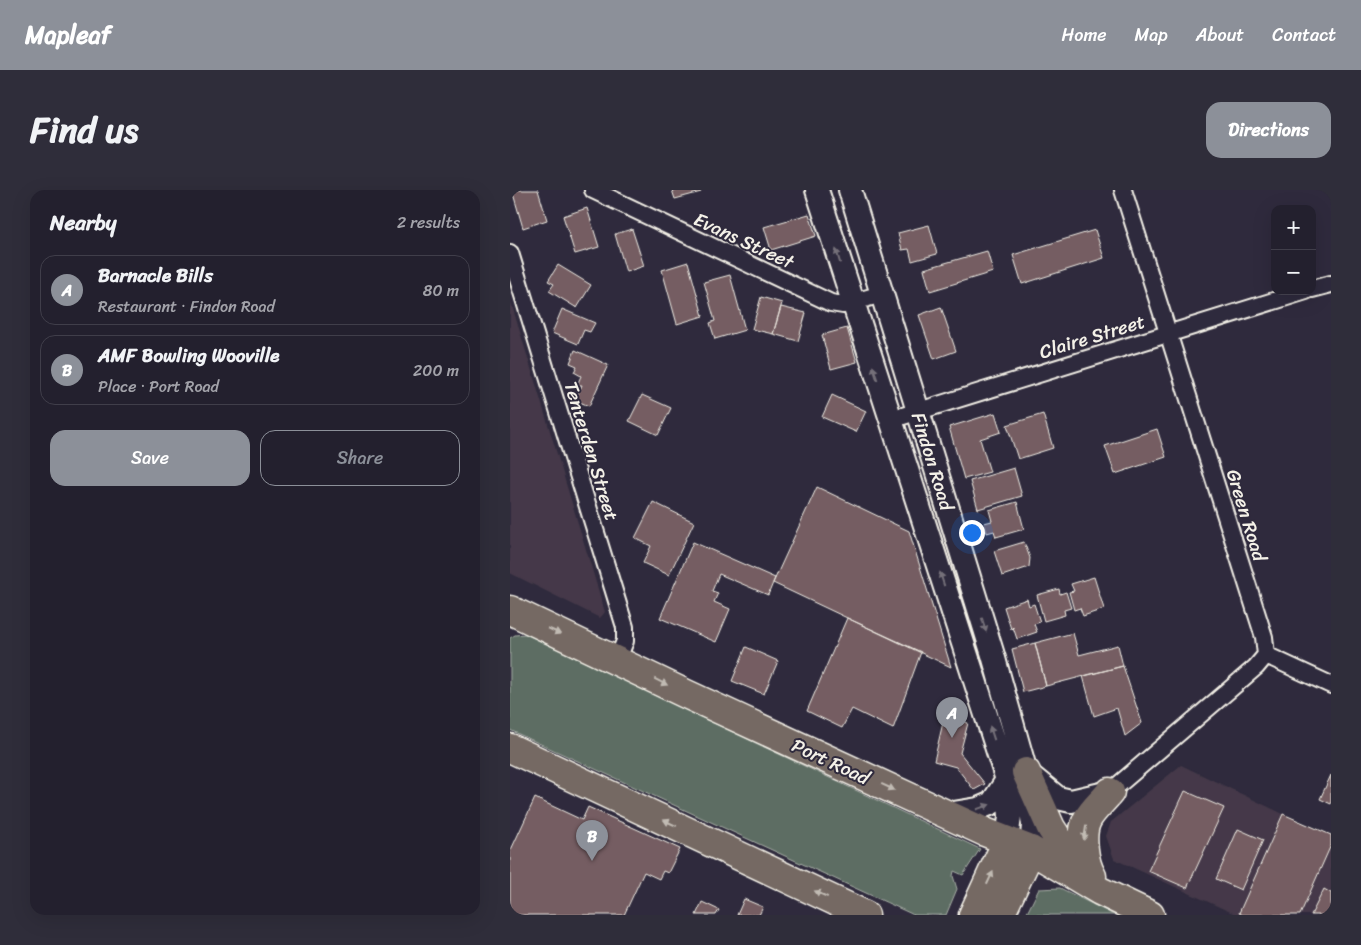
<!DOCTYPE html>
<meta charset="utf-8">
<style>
body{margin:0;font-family:Sriracha,sans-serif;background:#2f2d3a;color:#f1f3f6}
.controls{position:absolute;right:15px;top:15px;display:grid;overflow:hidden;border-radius:10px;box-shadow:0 5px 20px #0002}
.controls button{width:45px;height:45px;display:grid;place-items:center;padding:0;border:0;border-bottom:1px solid #403e4a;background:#23202e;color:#f1f3f6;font:25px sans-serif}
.you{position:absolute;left:461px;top:342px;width:18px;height:18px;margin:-12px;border:4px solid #fff;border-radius:50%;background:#1a73e8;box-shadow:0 0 0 8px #1a73e833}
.badge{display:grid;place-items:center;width:32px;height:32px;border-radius:50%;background:#8c9099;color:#fff;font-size:16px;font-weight:700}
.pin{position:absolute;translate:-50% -41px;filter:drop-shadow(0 1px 2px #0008)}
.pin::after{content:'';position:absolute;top:26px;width:18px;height:15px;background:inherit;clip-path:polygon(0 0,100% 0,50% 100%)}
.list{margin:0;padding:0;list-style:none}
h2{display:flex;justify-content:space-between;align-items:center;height:65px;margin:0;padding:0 20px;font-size:21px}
h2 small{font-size:16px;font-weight:400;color:#a3a3aa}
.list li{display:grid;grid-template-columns:32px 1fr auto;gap:15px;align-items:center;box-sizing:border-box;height:70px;margin:0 10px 10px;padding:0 10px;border:1px solid #403e4a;border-radius:15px}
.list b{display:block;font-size:19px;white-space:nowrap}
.list p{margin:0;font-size:16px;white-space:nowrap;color:#a3a3aa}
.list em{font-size:16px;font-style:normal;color:#a3a3aa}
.actions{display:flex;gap:10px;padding:15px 20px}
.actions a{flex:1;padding:11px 0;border:1px solid #8c9099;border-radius:15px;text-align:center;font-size:18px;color:#8c9099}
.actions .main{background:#8c9099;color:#fff}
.map{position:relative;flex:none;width:821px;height:725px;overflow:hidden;border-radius:15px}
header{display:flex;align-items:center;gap:30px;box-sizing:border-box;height:70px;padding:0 25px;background:#8c9099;color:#fff}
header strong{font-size:24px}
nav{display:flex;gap:28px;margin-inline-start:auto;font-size:18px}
.intro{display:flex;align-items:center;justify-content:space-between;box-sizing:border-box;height:120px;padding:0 30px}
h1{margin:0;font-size:35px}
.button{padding:12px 22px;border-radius:15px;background:#8c9099;color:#fff;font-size:18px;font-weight:700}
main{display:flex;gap:30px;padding:0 30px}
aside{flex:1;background:#23202e;border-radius:15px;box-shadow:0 5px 20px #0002}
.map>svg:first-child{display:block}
</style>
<header>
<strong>Mapleaf</strong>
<nav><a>Home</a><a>Map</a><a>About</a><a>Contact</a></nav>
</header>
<div class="intro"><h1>Find us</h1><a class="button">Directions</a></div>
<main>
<aside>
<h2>Nearby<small>2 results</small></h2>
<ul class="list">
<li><span class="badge">A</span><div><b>Barnacle Bills</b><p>Restaurant · Findon Road</p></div><em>80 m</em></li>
<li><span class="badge">B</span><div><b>AMF Bowling Wooville</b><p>Place · Port Road</p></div><em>200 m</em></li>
</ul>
<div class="actions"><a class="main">Save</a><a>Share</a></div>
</aside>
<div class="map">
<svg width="821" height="725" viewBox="0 0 821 725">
<rect width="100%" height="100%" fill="#2f2a3d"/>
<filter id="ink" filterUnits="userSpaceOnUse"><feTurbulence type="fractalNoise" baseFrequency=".02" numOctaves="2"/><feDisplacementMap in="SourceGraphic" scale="10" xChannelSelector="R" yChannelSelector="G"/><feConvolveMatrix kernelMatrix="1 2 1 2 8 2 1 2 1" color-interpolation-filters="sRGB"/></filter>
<g filter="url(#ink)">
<path fill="#443948" d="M0,109L95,422L90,428L0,383Z
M671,575L821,647V725H727L604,669L596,646L601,632Z"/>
<path fill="#5d6d64" stroke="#a8afa6" d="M15,444L470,659L453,685L444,681L443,686L447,699L436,725H404L0,540V448L5,445Z
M550,698L604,725H516L529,699Z"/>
<path fill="#745d62" stroke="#f4f1e8" d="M2,0H28L37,30L13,38Z
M162,0H190L191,2L165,9Z
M77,18L89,57L65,64L53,26Z
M299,24L306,46L261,60L254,37Z
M419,35L427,64L402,71L399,59L392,60L388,43Z
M122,39L134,76L116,82L105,44Z
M585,40L594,68L512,94L503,65Z
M477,61L483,82L420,101L414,79Z
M178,72L193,126L167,134L152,80Z
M48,75L81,95L67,118L39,101L44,94L38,91Z
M220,85L235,140L205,149L200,133L205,131L194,92Z
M251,107L272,113L263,144L242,139Z
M271,117L296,123L288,151L263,144Z
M431,117L446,161L424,169L409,125Z
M52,119L85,133L80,142L74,140L68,154L42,143Z
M337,138L347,172L321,179L312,145Z
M65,160L98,175L79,216L65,210L72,195H67L71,186L64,182L67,176L60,173Z
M132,205L161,218L148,245L119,231Z
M322,205L356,221L346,242L312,227Z
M485,223L491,242L470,249L480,282L454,289L439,237Z
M533,224L543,258L508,269L497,235Z
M647,239L656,267L605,284L595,256Z
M504,278L512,306L468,319L460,291Z
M307,297L399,341L441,477L263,393Z
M143,312L184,332L159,385L133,373L141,356L125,348Z
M507,312L514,339L486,347L484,341L477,343L474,333L482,331L479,320Z
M183,352L265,388L258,405L209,384L202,401L208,403L204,412L220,419L206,452L150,428Z
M514,352L520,368L519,377L492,386L484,361Z
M584,387L594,419L573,426L570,418L564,420L559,402L564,401L561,394Z
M549,399L550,404L556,402L561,418L554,420L555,425L534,431L527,405Z
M517,409L519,416L524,414L530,432L524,434L527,442L507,449L503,437L501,439L494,417Z
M337,428L411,462L383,539L342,519L332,538L297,521Z
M563,443L569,465L608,455L613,476L536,496L525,453Z
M525,453L536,496L513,502L502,459Z
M236,457L268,471L254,504L222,491Z
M613,476L632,533L615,546L607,518L584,526L573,486Z
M435,524L458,533L450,563L475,594L464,600L446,577L424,571Z
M821,585V614L810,609Z
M675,601L714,618L677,698L638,681Z
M25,608L72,630L78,617L170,659L158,683L153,681L149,689L134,682L114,725H0V662Z
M773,624L821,645V655L790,725H733L729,723Z
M728,639L753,650L731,700L706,689Z
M814,699L821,703V725H801Z
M234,709L253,717L249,725H227Z
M192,712L209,720L206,725H186Z"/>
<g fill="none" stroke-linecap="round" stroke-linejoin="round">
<g stroke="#f4f1e8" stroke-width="20">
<path id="street" d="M83,0L321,113L333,115L372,104
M0,63L115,437V451L107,471
M802,99L821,94
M380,230L796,101
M756,465L821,495
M600,602L746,477L756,465L754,447L613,0"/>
</g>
<g stroke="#f4f1e8" stroke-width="26">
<path id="secondary" d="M307,0L497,590L500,626L497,651
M340,0L483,465L516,582L523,635L521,660
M516,582L548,608L561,611L600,602
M437,624L468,619L482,613L497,590"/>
</g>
<g stroke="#f4f1e8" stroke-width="31">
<path id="highway" d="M0,420L176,504L475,642L521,660L590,701L640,725
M0,558L355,725
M516,582L541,638L554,658L574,682
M582,686C574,673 570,644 577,630C582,620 593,611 600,602
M463,725L497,651
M490,725L521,660"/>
</g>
<use href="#street" stroke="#2f2a3d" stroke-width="16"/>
<use href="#secondary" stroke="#2f2a3d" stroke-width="22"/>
<use href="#highway" stroke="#756964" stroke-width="28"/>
</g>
<defs><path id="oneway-solid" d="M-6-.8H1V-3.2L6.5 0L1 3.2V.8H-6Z" transform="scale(1.25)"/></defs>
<g fill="#747079">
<use href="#oneway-solid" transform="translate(328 66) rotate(-107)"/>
<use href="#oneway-solid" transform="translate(365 183) rotate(-108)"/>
<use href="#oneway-solid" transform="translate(432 389) rotate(-108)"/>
<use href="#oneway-solid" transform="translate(474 435) rotate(73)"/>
<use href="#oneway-solid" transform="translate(482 543) rotate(-108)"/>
<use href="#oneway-solid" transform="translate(473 617) rotate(-20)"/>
</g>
<g fill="#c1bbb3">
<use href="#oneway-solid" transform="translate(44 441) rotate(25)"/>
<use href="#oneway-solid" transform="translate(151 492) rotate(26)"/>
<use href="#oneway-solid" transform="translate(378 597) rotate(25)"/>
<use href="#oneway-solid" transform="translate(160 633) rotate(-155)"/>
<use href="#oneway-solid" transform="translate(575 643) rotate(99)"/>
<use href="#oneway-solid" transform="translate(480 688) rotate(-65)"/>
<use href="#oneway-solid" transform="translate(311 704) rotate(-155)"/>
</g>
</g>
<g text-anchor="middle" stroke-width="4" stroke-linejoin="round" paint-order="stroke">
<g font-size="19" fill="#f4f1e8" stroke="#2f2a3d">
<text transform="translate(234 50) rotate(25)" y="7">Evans Street</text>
<text transform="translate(582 146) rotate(-17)" y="7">Claire Street</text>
<text transform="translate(82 261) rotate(73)" y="7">Tenterden Street</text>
<text transform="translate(423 271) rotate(73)" y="7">Findon Road</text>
<text transform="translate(737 325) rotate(73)" y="7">Green Road</text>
<text transform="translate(321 571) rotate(25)" y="7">Port Road</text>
</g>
</g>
</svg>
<div class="controls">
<button>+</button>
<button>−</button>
</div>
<div class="you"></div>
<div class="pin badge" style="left:442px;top:548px">A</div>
<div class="pin badge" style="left:82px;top:671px">B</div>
</div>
</main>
